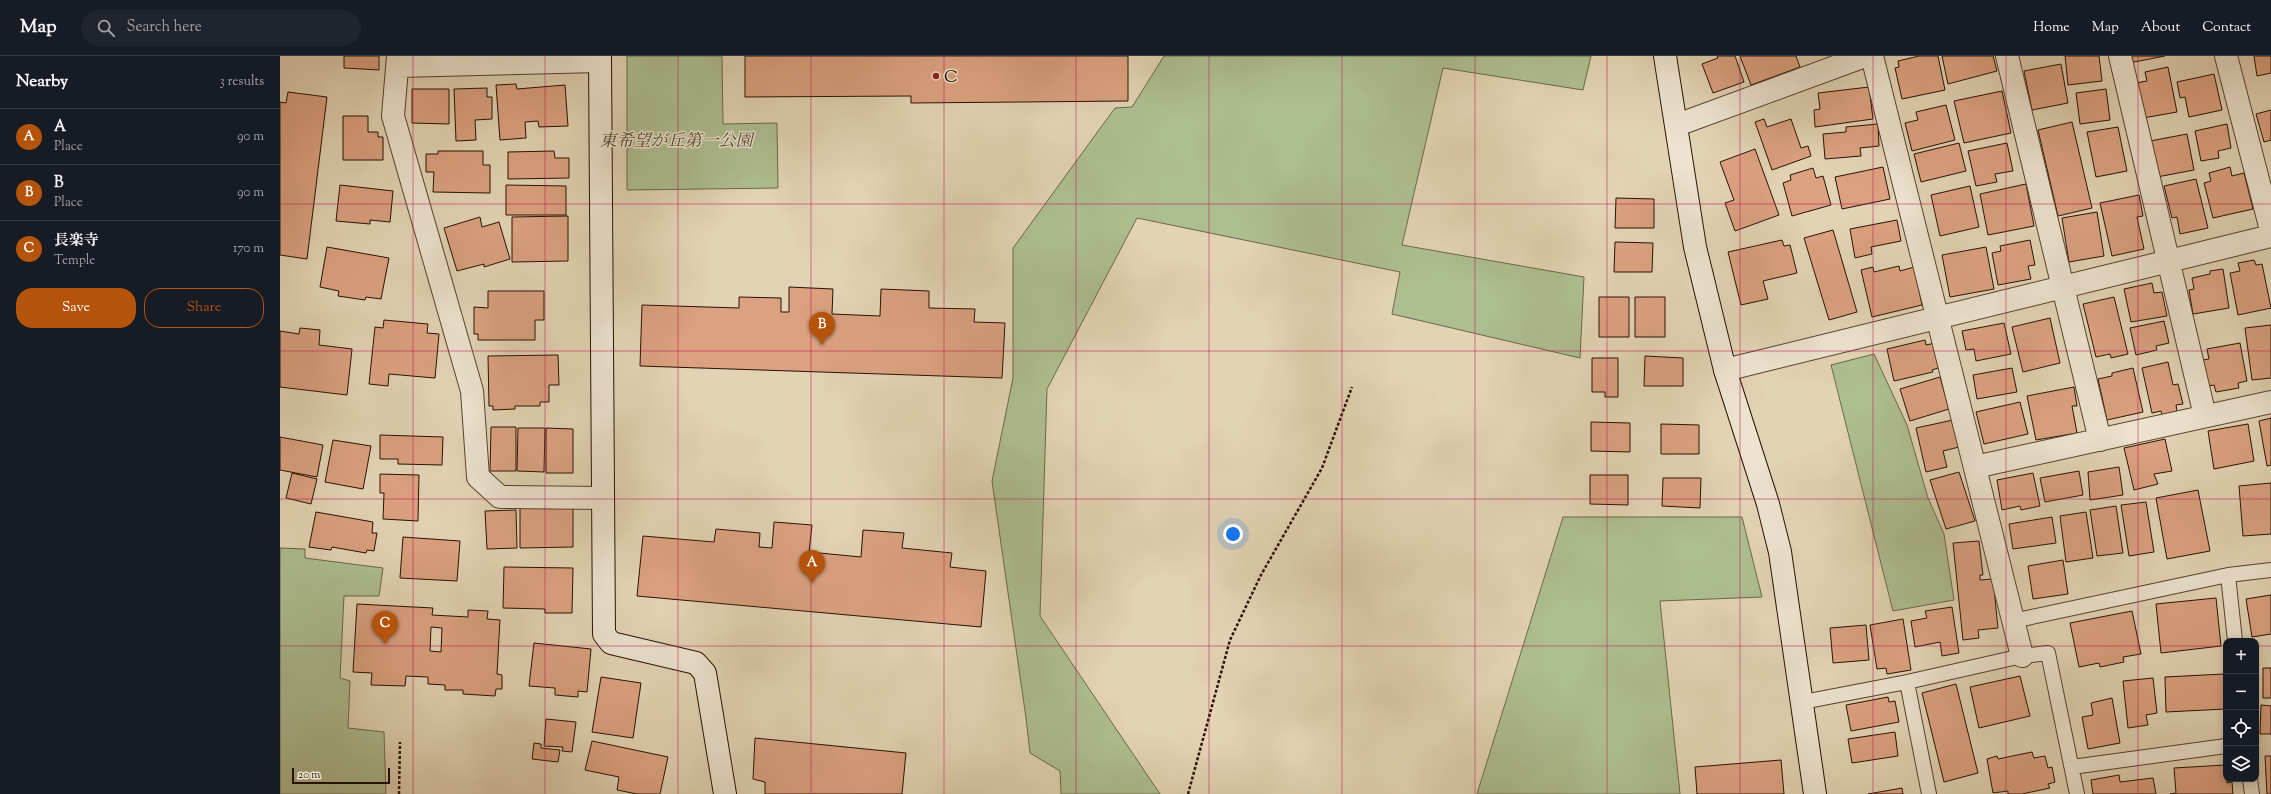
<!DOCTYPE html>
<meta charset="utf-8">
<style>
body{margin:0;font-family:"Sorts Mill Goudy","Noto Serif JP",serif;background:#20242c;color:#f1f3f6}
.controls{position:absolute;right:12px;bottom:12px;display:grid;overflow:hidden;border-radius:8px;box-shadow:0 2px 10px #0003}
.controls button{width:36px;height:36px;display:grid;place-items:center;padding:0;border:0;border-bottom:1px solid #363941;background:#171b24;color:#f1f3f6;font:20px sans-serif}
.scale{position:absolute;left:12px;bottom:10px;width:98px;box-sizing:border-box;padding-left:4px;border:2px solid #281202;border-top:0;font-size:11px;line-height:14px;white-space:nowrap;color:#281202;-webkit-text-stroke:3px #ece2ce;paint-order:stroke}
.you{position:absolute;left:953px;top:478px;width:14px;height:14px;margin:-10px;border:3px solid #fff;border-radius:50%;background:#1a73e8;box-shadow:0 0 0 6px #1a73e833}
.badge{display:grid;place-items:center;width:26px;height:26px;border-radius:50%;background:#b45309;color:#fff;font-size:13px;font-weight:700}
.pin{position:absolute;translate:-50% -33px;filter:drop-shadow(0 1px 2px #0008)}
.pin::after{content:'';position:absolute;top:21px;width:14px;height:12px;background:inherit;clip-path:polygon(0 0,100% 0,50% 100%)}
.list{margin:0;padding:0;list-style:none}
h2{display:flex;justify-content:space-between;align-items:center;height:52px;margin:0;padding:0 16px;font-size:17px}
h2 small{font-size:13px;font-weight:400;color:#9ea1a6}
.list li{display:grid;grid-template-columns:26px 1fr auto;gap:12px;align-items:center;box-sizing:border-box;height:56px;padding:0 16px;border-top:1px solid #363941}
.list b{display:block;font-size:15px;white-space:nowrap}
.list p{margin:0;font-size:13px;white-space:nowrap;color:#9ea1a6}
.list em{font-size:13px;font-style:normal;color:#9ea1a6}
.actions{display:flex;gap:8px;padding:12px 16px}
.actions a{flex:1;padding:9px 0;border:1px solid #b45309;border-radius:16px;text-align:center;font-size:14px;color:#b45309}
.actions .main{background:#b45309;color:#fff}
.icon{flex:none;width:22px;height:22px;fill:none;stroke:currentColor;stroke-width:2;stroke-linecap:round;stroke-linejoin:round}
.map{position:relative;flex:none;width:1991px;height:738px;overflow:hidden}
header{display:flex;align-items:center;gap:24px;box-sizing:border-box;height:56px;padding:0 20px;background:#171b24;border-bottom:1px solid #363941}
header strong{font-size:19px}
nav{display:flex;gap:22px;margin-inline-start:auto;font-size:14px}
.search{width:280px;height:36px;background:#20242c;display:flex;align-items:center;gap:10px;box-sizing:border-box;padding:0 14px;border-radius:22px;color:#9ea1a6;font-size:15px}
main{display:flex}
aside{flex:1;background:#171b24}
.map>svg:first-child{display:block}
</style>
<header>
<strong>Map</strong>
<div class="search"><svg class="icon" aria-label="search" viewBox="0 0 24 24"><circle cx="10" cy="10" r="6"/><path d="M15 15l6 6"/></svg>Search here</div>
<nav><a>Home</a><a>Map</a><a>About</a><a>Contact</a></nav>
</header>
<main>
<aside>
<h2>Nearby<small>3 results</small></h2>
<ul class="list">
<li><span class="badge">A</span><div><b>A</b><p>Place</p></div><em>90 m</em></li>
<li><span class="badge">B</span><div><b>B</b><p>Place</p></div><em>90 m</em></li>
<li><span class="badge">C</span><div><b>長楽寺</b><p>Temple</p></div><em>170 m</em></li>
</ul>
<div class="actions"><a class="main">Save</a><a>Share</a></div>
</aside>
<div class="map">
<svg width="1991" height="738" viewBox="0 0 1991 738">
<rect width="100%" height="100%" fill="#e2d3b4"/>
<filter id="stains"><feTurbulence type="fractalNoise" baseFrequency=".005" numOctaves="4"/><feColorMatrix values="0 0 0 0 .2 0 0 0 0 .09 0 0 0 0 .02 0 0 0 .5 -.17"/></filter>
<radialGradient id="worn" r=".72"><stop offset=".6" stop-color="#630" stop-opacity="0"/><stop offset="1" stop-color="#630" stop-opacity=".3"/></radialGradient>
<path fill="#adbe91" stroke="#6a684a" d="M347,0H442L443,68L497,67L498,132L347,134Z
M884,0H1311L1303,34L1163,12L1122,189L1304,221L1300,302L1112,258L1120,216L857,162L767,333L760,560L880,738H781L780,715L750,697L746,662L712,425L733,322V192L835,52L852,51Z
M1594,298L1627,369L1648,442L1664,478L1674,544L1613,555L1551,309Z
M1283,461H1462L1482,541L1380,545L1400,738H1197Z
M0,492L25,493V502L103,512L99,540H64L60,622L70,625L68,672L104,676L106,738H0Z"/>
<path fill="#dba180" stroke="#281202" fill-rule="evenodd" d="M64,0H99V14L64,12Z
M465,0H848V45L631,47V40L465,41Z
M1437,0H1455L1464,26L1433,37L1422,8L1438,2Z
M1460,0H1516L1520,11L1471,29Z
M1639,0H1658L1665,34L1622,43L1615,12L1619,11L1618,5Z
M1662,0H1713L1717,15L1668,28Z
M1785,0H1819L1822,25L1788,29Z
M1847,0H1885L1849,7Z
M1974,0H1991V17L1977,20Z
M1781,8L1788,47L1752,54L1744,15Z
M1888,11L1897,56L1863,62L1856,27L1867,25L1865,16Z
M1934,18L1942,54L1909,61L1905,41L1900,42L1897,26Z
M236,28L237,33L285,29L288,70L259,71L258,65L245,66L246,82L220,84L216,29Z
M1589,31L1593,63L1535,71L1534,54L1540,53L1538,37Z
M207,32V41H212V63L195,64L196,84L176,85L174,33Z
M132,33H169V68L132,67Z
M1826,33L1830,64L1800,68L1796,37Z
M1722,35L1731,77L1684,87L1674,45Z
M8,36L47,41L27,203L0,199V46L6,47Z
M1666,49L1675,84L1632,95L1625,67L1638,64L1636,56Z
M1991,54V84L1984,86L1976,58Z
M63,60H88V76H98V81H103V104H63Z
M1484,63L1487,71L1511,63L1521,92L1528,90L1531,100L1492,114L1475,66Z
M1792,66L1812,152L1778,160L1758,74Z
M1598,68L1599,90L1580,92L1581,100L1545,103L1543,78L1566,76V71Z
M1947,68L1951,92L1938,95L1939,102L1921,105L1915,75Z
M1838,71L1847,115L1816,121L1807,76Z
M1907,78L1914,114L1877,121L1870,85Z
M1679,87L1686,115L1641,126L1634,98Z
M1727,87L1733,115L1715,118L1717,126L1696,130L1688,95Z
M1475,93L1499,159L1455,175L1445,147L1454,144L1440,106Z
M158,95H203V109H210V137L153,136L154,116H146V98H158Z
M274,95L275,102H289V122L228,123V96Z
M1603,111L1610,143L1562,153L1555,121Z
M1950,111L1952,120L1964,117L1973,153L1933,162L1924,127L1931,125L1929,117Z
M1533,112L1536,122L1543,120L1551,149L1512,160L1503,127L1511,124L1510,119Z
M1916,123L1928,172L1900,178L1897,161L1892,162L1884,130Z
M1746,128L1754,170L1708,179L1700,138Z
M60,129L113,135L110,166L90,164V168L56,165Z
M226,129L286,130V159H226Z
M1690,130L1699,171L1660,180L1651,139Z
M1859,139L1863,160L1857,161L1864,193L1832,200L1820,147Z
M1336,142L1374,143V172H1335Z
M1817,156L1824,200L1789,206L1782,162Z
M288,160V205L232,206V161Z
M200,161L202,171L219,166L230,203L204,211V208L177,215L164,172Z
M1617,164L1621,185L1591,191L1592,198L1575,202L1570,173Z
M1553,174L1577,256L1549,264L1524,182Z
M1502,184L1504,190L1510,189L1517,217L1483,225L1488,243L1461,249L1448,196Z
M1750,184L1755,209L1748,210L1751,223L1718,229L1712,197L1721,195L1720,190Z
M1335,186L1373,187L1372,216H1334Z
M47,191L109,202L101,243L86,241L85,244L58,240L59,235L40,231Z
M1706,191L1714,233L1670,241L1662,199Z
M1974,204L1976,209L1982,208L1991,252L1958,259L1950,217L1960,215L1958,207Z
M1619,210L1620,215L1634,211L1642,249L1592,261L1581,214L1593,211L1594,216Z
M1943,213L1949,252L1913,258L1909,234L1914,233L1912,222L1930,218V215Z
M1872,227L1874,237L1882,236L1887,260L1851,266L1844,233Z
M509,231L553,233L552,258L600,260L601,233L649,235V252L695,253L694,266L725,267L722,322L360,310L362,249L459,252V241L501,242V256H509Z
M208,235H264V264H255V284H198V278H194V251L208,252Z
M1319,241H1349V281H1319Z
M1355,241H1385V281H1355Z
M1834,241L1848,298L1831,302L1830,298L1816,301L1803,248Z
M1770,262L1780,307L1743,316L1732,271Z
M104,264L148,268L147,277L159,278L155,322L109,318L108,330L89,328L95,271L103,272Z
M1884,265L1889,287L1876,290L1877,294L1856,299L1850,272Z
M1724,267L1731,298L1696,305L1694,293L1686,294L1682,275Z
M1991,269V322L1972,324L1965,272Z
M20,272L40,274L39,289L72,293L67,339L0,331V275L19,278Z
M1645,284L1646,289L1655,287L1661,311L1652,314L1653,316L1614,325L1607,293Z
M1960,287L1967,325L1958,327L1959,332L1936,336L1934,329L1928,330L1923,304L1929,303L1927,293Z
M278,299L279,329H269V346H260V350H235V353L213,354V350H209L208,300Z
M1365,300L1403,302V330H1364Z
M1312,302H1338V341H1325V336H1312Z
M1888,306L1893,329L1898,328L1903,348L1896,349L1897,355L1882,359L1881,355L1872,357L1862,312Z
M1732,312L1737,336L1697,343L1693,319Z
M1853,312L1863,356L1827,364L1818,323L1832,320V317Z
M1660,321L1669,353L1630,365L1620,333Z
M1794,331L1797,350H1792L1797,377L1756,384L1747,340Z
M1740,346L1748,378L1704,388L1696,356Z
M1991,362V409L1987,410L1979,365Z
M1673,364L1679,391L1663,395L1667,411L1646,416L1636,372Z
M1311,366L1350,367V396L1311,395Z
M1381,368L1419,369V398H1381Z
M1968,368L1974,405L1934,413L1928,375Z
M211,371H236V415H210Z
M238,372H265L264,416L237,415Z
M266,372L293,373V417H266Z
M100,379L163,381L162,409L118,408V403H100Z
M0,381L43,389L37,421L0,414Z
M1885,383L1892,415L1874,418L1878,428L1854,434L1844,392Z
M53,384L91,390L83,433L45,426Z
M1839,411L1843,439L1810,444L1808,416Z
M1799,415L1803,439L1765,446L1760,422Z
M1679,416L1695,465L1666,473L1650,424Z
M12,417L37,423L31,448L6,442Z
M1753,417L1760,450L1741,454L1740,450L1722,454L1717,424Z
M100,418L139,419L138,465L103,463L104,437H100Z
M1310,419H1348V449L1310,448Z
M1383,422H1421L1420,452L1382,450Z
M1991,427V478L1963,480L1959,430Z
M1918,434L1930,495L1887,503L1876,442Z
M1866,446L1874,496L1849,500L1841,449Z
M293,449V491L240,492V450Z
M1836,450L1843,497L1817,500L1810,454Z
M236,454L237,492L207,493L205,455Z
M36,456L93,466L92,477H97L94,495L87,494L86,497L52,491L51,494L29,491Z
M1806,456L1813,502L1786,506L1780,460Z
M1772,461L1776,487L1733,493L1729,468Z
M494,466L532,469L529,496L581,501L583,474L624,477L622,492L672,497L670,511L706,515L701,571L357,540L363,480L434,486L436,473L480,477L479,491L492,492Z
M123,481L180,485L177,525L120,522Z
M1699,485L1703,519H1700V524L1713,523L1718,572L1698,574L1699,582L1683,584L1673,487Z
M1783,504L1788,538L1753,543L1748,510Z
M224,511L293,512L292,557H265V553L223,552Z
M1991,539V578L1972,581L1966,543Z
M1936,542L1941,590L1881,597L1876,548Z
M77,548L153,552L152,559L188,561V554L208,555L207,563L220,564L217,618L222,619V633H216L215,640L183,638V634H165V629L148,628V621L126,620L125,630L91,629L92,617L73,616ZM151,571L162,572L161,596L150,595Z
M1672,551L1679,597L1662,600L1660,586L1635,591L1631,565L1647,562L1645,555Z
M1852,555L1861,598L1843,601L1844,606L1820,611L1819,607L1799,611L1790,567Z
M1623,563L1631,614L1607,618L1606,612L1597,613L1590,569Z
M1586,569L1589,604L1553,607L1550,572Z
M254,587L311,593L307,636L298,635V641L275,639V632L249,630Z
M1983,612H1991V642H1983Z
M1944,618L1946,653L1886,656L1885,621Z
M1740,620L1750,660L1699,672L1690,631Z
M321,621L361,627L353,682L312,676Z
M1873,622L1877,657L1866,659L1868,669L1848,672L1843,625Z
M1676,628L1698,717L1664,726L1642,637Z
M1608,641L1609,646L1615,645L1619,666L1571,675L1566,649Z
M1832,642L1840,687L1808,693L1802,661L1813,659L1811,647Z
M1981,649L1991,650V678H1980Z
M266,663L296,666L292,696L282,695L283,691L264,690Z
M1615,676L1618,700L1572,707L1568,683Z
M475,682L626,697L622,738H485V726L473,723Z
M312,685L388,701L380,738H357L337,734L339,721L305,714Z
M254,687L261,688V692L280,694L278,706L252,703Z
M1752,696L1754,702L1765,700L1768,712L1772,711L1775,726L1768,728L1770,732L1742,738H1728V735L1713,737L1707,703L1717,700L1718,703Z
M1985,700H1991V738H1987Z
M1501,704L1504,738H1417L1415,711Z
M1945,709L1947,727L1952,726L1953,738H1890L1896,737L1894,712Z
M1839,719L1840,726L1873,722L1876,738H1813L1811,724Z
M1622,732L1623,738H1588Z"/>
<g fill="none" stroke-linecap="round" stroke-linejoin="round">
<g stroke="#56422e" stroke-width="16">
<path id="lane" d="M1948,519L1955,585
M1733,565L1948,519L1991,514
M1627,626L1649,738
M1523,646L1627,626L1742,600L1768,597L1797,738
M1792,711L1946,690
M1970,723L1972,738"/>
</g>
<g stroke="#56422e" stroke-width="24">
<path id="street" d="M118,0L113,60L192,335L198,421L220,441L321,442
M1592,0L1742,600
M1727,0L1820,384
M1840,0L1925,360
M1946,0L1991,174
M119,10L320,5
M1397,69L1585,0
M1445,314L1991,180
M1695,411L1991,346"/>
</g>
<g stroke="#281202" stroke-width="24">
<path id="secondary" d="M320,0L324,578L331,587L416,607L425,617L445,738
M1385,0L1415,191L1445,314L1488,448L1500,496L1535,738"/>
</g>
<path stroke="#281202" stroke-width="2.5" stroke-dasharray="3 2" stroke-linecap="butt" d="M119,738L120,686
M908,738L950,584L981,519L1042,412L1072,331"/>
<use href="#lane" stroke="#ece2ce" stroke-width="14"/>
<use href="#street" stroke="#ece2ce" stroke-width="22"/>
<use href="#secondary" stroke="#ece2ce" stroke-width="22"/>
</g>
<path fill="none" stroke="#c2185b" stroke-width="1" stroke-opacity="0.55" d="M133,0V738M265,0V738M398,0V738M531,0V738M664,0V738M796,0V738M929,0V738M1062,0V738M1195,0V738M1327,0V738M1460,0V738M1593,0V738M1726,0V738M1858,0V738M0,148H1991M0,295H1991M0,443H1991M0,590H1946M1976,590H1991"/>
<circle fill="#8f2418" stroke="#ece2ce" stroke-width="1.5" cx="656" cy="20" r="4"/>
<g text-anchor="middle" stroke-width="3" stroke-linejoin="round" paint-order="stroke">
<g font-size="17" fill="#281202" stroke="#ece2ce" text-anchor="start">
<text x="664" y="26">C</text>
</g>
<g font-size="17" font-style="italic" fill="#50462d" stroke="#ece2ce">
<text x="396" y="90">東希望が丘第一公園</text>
</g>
</g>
<rect width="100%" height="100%" filter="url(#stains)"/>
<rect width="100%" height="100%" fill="url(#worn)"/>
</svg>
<div class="controls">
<button>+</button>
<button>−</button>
<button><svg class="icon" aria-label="locate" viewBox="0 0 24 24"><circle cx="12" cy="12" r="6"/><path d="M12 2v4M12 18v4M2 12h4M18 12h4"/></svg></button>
<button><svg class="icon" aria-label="layers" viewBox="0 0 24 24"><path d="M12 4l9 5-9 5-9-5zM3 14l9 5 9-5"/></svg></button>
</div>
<div class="scale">20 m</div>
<div class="you"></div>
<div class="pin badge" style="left:532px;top:527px">A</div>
<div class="pin badge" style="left:542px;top:289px">B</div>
<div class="pin badge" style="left:105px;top:588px">C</div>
</div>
</main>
